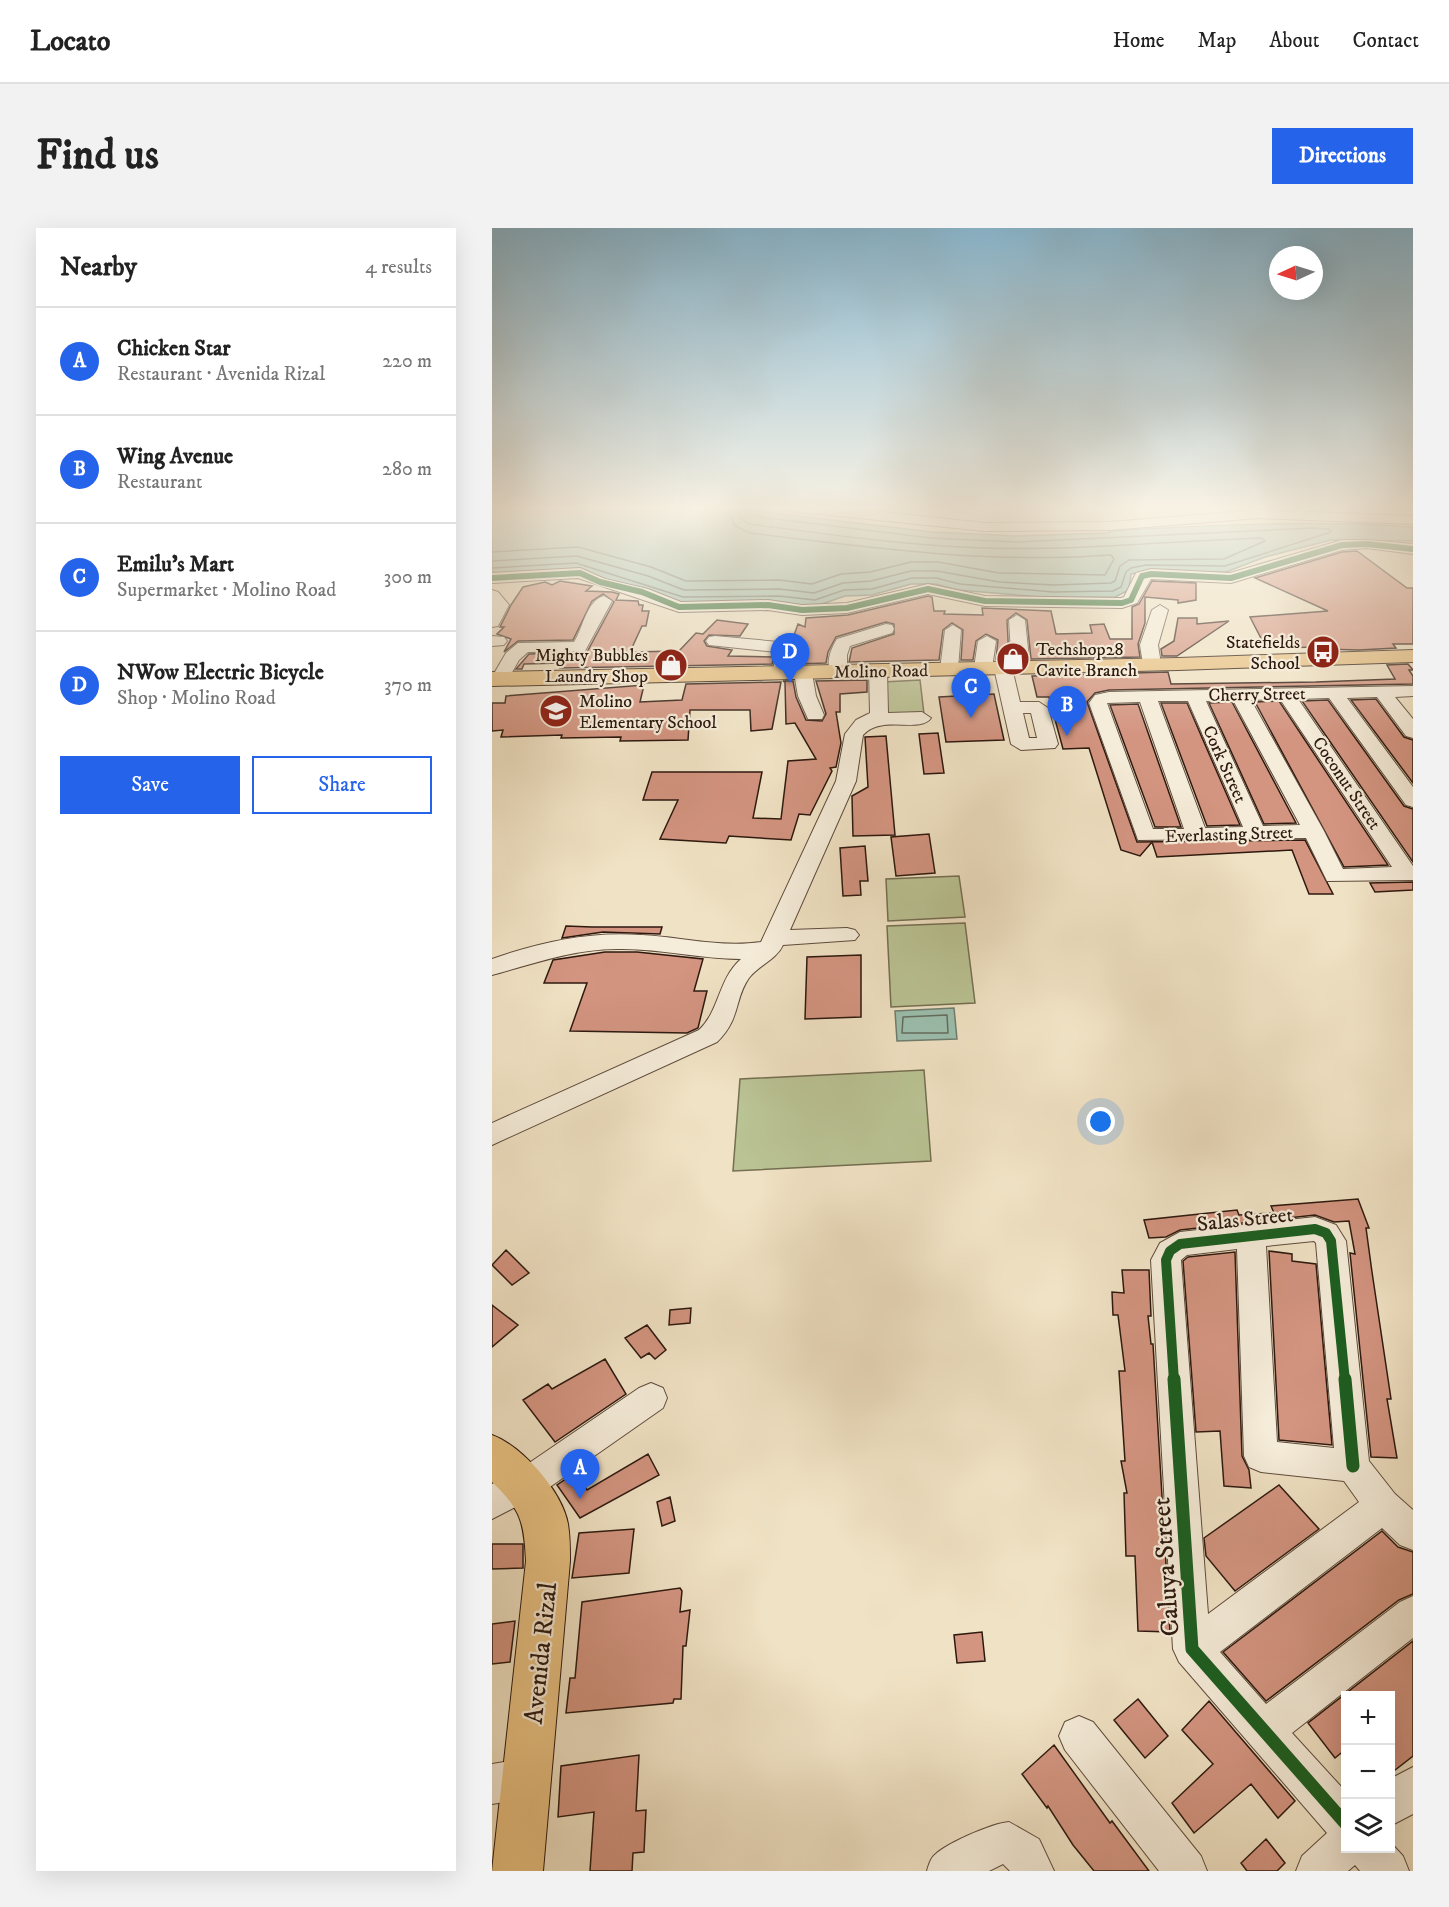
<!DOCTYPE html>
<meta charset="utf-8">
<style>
body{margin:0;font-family:"IM FELL DW Pica",serif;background:#f2f2f2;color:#222}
.controls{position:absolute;right:18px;bottom:18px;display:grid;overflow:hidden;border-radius:0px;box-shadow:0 6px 24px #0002}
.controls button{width:54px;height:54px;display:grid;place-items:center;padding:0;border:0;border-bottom:2px solid #e0e0e0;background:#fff;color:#222;font:30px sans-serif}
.compass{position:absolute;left:777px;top:18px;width:54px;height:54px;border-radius:50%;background:#fff;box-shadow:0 6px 24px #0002;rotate:266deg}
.you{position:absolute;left:609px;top:894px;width:21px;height:21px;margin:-15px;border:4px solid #fff;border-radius:50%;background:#1a73e8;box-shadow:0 0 0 9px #1a73e833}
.badge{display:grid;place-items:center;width:39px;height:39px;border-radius:50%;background:#2563eb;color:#fff;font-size:20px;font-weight:700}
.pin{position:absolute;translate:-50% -50px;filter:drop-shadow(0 2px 3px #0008)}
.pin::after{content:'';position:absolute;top:32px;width:21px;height:18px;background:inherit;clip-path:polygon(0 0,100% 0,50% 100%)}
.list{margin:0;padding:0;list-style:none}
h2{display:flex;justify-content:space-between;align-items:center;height:78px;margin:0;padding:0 24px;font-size:26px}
h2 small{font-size:20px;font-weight:400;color:#767676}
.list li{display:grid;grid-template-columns:39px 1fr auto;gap:18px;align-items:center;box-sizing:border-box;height:108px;padding:0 24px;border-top:2px solid #e0e0e0}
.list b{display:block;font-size:22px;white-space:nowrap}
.list p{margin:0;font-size:20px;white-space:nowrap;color:#767676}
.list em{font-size:20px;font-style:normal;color:#767676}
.actions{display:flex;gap:12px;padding:18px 24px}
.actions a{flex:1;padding:14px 0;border:2px solid #2563eb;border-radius:0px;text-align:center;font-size:21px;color:#2563eb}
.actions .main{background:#2563eb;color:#fff}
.icon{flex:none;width:33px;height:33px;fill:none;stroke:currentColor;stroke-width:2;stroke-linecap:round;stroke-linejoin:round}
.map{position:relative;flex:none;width:921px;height:1643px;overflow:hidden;border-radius:0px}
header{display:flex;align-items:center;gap:36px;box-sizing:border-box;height:84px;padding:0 30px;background:#fff;border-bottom:2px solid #e0e0e0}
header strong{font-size:28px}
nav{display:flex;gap:33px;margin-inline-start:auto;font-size:21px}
.intro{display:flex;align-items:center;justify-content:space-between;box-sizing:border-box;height:144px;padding:0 36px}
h1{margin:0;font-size:42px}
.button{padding:15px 27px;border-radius:0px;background:#2563eb;color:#fff;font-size:21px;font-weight:700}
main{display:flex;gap:36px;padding:0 36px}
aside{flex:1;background:#fff;border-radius:0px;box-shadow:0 6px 24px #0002}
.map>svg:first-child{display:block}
</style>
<header>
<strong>Locato</strong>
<nav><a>Home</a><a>Map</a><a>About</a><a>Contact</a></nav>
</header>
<div class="intro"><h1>Find us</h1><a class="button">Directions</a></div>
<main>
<aside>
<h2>Nearby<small>4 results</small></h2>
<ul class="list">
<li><span class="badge">A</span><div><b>Chicken Star</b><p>Restaurant · Avenida Rizal</p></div><em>220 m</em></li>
<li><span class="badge">B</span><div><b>Wing Avenue</b><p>Restaurant</p></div><em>280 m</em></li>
<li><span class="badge">C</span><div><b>Emilu's Mart</b><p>Supermarket · Molino Road</p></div><em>300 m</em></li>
<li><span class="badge">D</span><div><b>NWow Electric Bicycle</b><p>Shop · Molino Road</p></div><em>370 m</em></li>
</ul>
<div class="actions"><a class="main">Save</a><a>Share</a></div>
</aside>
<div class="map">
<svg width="921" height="1643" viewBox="0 0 921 1643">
<rect width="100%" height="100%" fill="#f0e2c4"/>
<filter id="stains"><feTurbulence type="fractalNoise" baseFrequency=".00333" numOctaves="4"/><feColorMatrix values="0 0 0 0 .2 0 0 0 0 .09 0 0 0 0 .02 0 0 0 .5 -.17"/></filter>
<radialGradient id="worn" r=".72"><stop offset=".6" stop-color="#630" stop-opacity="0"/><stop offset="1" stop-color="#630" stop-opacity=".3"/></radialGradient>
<path fill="#bac394" stroke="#746e52" stroke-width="1.5" d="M428,452L432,486L394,488L391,454Z
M467,648L473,689L396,693L394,651Z
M473,695L483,775L399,779L395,698Z
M432,842L439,933L241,943L248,851Z"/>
<path fill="#9bbfae" stroke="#6f7d6e" stroke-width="1.5" d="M0,279H253L256,282L440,304L524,308L615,305L619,303C719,297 820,292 921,299V313L839,312L773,329L734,344L654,343L639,346L637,362L623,369L561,370L466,362L444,356H419L380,367L353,368L324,378L189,375L99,347L0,346Z
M462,780L465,811L405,813L403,783Z"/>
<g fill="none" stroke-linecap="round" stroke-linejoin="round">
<path stroke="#646c5e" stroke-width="1.5" d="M0,324L86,319L159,339L194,353L287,352L320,356L349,346L378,344L419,334H446L507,345L613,347L622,331L619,327C497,336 378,320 257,305L242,297L236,279
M0,333L85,328L156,348L192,362L287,361L322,365L351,355L379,353L419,343H445L507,354L562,357L619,355L623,353L628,338L637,332L732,331L773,313L770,310C678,313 585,323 492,320C414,318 335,306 257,296L248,290L245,279
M0,340L84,335L191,369L287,368L323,372L352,362L380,361L420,350H444L468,356L561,364L621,363L629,359L634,344L639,340L654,337L733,338L839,304L837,301L821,300L524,314L439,310L259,288L254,285L253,279
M455,787L456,805H410L411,789Z"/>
</g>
<path fill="#d39480" stroke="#2d190f" stroke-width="1.5" d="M865,323L915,360H921V416H901L904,420L867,422L830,421L828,419L774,420L758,389L836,383L763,350L850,324Z
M660,353L704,355V372L686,375V372L653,369V395L646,416L648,429L539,431L535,392L524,385L515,392L517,431H504L506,412L494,406L484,413L481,432H469L471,402L460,395L451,402L447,432L357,434L360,420L402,406V396L394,394L344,409L336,424L334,435L302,436L305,421L300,413L306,396L313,399L314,390L356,387L436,368L440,369L442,383H453L452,386L491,387L490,380L559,383L564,406L600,405L598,397L612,396L618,411H640V379L647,376Z
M53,354L60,357L68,353L100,358L94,363L120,364L127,366L124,372L146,373L147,377H151L150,383H157L154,398H150L138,424L187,423L204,405L211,406L225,392L256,396L248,408L217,407L212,413L215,418L240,422L236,428L282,429L280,436L68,440L70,435L32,436L30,441H24L37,426L95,424L122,374L111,366L100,373L81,412L26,413L12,424L19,411L5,406L12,399H8L19,377L31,359Z
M686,390H705V396L737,393L685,428H670L669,421L682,413Z
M916,436L921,442H917L921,448V456L617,462L603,465L595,474L645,614L813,612L841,666H817L800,622L665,629L660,614L648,628L629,622L597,520L571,521L557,469H545L540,448L676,444L679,456L824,454L903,451L895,437Z
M375,452V464L348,466V484H344L349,515L344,539L338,540L340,543L318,587L307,586L299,612L237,608L234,615L168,611L186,572H151L160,544H270L261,590L289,591L296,533L324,531L303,495L294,496L293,454L291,453H301L304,469L314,492L330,493L334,486L324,453Z
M289,454L280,501L259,503L258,482H198L196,512L128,513L129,509L69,510L70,507L9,509L11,502L0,503V475H13L14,468L152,457L148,474L190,472L194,456Z
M502,466L512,512L454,514L447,469Z
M884,471L912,509L921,512V555L859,472Z
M836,472L912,578L921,581V634L810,473Z
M787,473L896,637L852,639L763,474Z
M740,474L804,595L772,596L717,475Z
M669,475H695L748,597L715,598Z
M646,476L689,599H663L618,477Z
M446,505L452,545L432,546L427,506Z
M394,508L403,607L361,608L360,568L376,559L373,509Z
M437,606L443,645L404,648L399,609Z
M373,618L376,653H368L369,667L351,668L348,620Z
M921,654V662L883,664L878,655Z
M74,698L100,699H170L168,706L111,704L70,710Z
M113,724H145L211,731L202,763H215L206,800L195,805L78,803L95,755H52L61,732Z
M369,727V789L313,791L315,729Z
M866,971L877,1000H874L880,1044L899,1171H895L905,1230L879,1229L858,1025L863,1026L857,993L842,994L823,987L688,1002L674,1009L657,1010L652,992L745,982L747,987L782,985L779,978Z
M14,1022L37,1045L20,1057L0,1037Z
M777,1023L800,1026V1033L824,1036L840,1217L787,1212Z
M743,1024L750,1228L757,1242L759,1260L732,1258L728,1203L704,1204L691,1033L696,1029Z
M630,1042H657L659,1088H656L659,1116H661L678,1404L646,1403L643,1328H634L632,1265H635L629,1233H633L627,1143H633L626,1087H621L620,1064L632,1065Z
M0,1077L26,1097L0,1119Z
M199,1080L198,1095L177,1097L178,1082Z
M155,1097L174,1122L163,1131L157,1125L149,1130L133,1110Z
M113,1131L134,1166L63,1214L31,1172L56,1156L60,1161Z
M156,1226L167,1247L88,1290L65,1257L84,1244L95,1262Z
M787,1257L827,1301L743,1363L714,1328L712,1310Z
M178,1269L183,1293L170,1298L165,1274Z
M142,1301L137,1345L80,1350L87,1305Z
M890,1303L906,1319L921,1324V1366L907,1372L774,1473L731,1424Z
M0,1316H31V1340L0,1341Z
M188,1360L190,1363L188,1384L198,1382L194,1418H191L189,1471H182L181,1475L74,1485L78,1450H83L90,1374Z
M23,1393L18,1434L0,1436V1396Z
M490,1404L493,1433L465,1435L462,1407Z
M921,1413V1528L898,1546V1467H854V1521L843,1530L816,1495Z
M646,1471L676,1508L653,1530L622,1492Z
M717,1473L803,1573L786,1590L759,1556L702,1605L680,1575L721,1536L690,1502Z
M562,1517L618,1595L620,1593L657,1643H602L581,1617L556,1578L555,1580L530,1546Z
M147,1527L144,1583L154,1582L152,1624L141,1625L140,1643H98L102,1584L66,1589L69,1538Z
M774,1611L793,1635L785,1643H755L749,1635Z"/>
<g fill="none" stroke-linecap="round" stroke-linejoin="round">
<g stroke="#5e4b3c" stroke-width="2">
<path id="minor" d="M291,279H343L493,295L618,294L767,282L921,288V296L767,290L618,302L493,303L298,283Z
M850,312H875L921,316V326L875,320L850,322L739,355L659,351L645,375L630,380L493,378L436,366L355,385L310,387L276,382L187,384L86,350L0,355V345L88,340L113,351L156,361L189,374L276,372L310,377L355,375L436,356L493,368L629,370L632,369L644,345L659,341L738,345Z
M0,362L6,364L17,377L6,398L0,399Z
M112,368L120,373L93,423L36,424L27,432L14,455H2L0,449L14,425L26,415L82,414C91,400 95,372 112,368Z
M668,377L676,382L666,417L669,436L660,441L651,436L648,417L660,382Z
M525,387L533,392L538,440L529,445L520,440L517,392Z
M394,396L400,397L402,401L400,405L358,418L355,427V444L346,449L340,448C333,436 338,422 345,411Z
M461,397L469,402L466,441L457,446L448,441L453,402Z
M0,408L12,409L15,413L12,417L0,418Z
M223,408L298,415L303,421L298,445L289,450L280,445L285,424L217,417L214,413L217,409Z
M495,408L504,413L500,440L491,445L482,440L486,413Z
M511,435L520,440L528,474H547L556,480L566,516L563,520L529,522L519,516L502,440ZM531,485H539L545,510H537Z
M386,438L395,443L396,485L430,484L439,490C428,506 390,486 371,507L364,553L298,702L355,700L363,702L367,707L363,712L291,717C284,732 267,737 257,750C242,771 249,791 225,814L0,917V895L207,802C228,782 226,751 249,731C209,731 170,721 130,721C84,720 44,735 0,747V731C48,714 98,703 150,707C189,709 229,720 269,714L344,553L353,506L364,492L378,485L377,443Z
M311,440L320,445L324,468L332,487L330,491H316L306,468L302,445Z
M921,458V468L903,469L921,491V510L914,508L885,469L855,470L921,559V579L914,577L837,470L806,471L921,638V652L835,653L814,610L646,612L597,475L603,467L617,464ZM788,471L900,639L851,641L832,603L759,472ZM741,472L808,597L771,598L714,473ZM666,473H696L751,599L713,600ZM648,474L692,601H661L615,475Z
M823,989L844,997L854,1013L877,1233L903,1266L921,1282V1322L908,1317L890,1300L728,1424L774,1476L908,1374L921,1368V1410L800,1505L854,1564V1620H898V1614L911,1628L917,1643H868L863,1637L856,1643H804L810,1628L835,1605L687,1434L681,1421L659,1032L668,1015L688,1004ZM822,1013L824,1015L842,1220L785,1214L774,1018ZM745,1021L752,1228L757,1239L769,1244L852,1253L867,1274L716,1386L689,1032L695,1027Z
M159,1155L171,1160L175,1170L171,1180L45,1268L0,1291V1256L21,1246L147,1160Z
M587,1488L601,1494L709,1628L715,1643H667L573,1522L567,1508L573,1494Z
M35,1530L49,1536L55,1550L49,1564L35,1570L0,1576V1536Z
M921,1539V1586L898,1598V1551Z
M517,1594L547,1611L562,1643H518L511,1636L497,1643H435C436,1639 438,1633 440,1630C449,1617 501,1595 517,1594Z"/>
</g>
<g stroke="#2d190f" stroke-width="2">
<path id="major" d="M921,422V434L686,442L0,458V444L686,430Z
M0,1207C30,1218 70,1263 76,1296C78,1308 78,1321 78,1333L51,1643H0L34,1333C32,1293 29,1282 0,1254Z"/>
</g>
<use href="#minor" fill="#f5ecd9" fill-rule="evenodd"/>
<use href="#major" fill="#e8c182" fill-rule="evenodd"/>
<g stroke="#f5ecd9" stroke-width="8">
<path id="cycleway-far2" d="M0,350L88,345L108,354L150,364L187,379L276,377L310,382L355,380L436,361L493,373L630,375L639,372L650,348L659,346L739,350L850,317L875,316L921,321"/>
</g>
<g stroke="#f5ecd9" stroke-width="14">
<path id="cycleway-far1" d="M682,1153L674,1032L678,1023L688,1016L823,1001L834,1005L839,1013L853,1153"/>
</g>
<g stroke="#f5ecd9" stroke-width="16">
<path id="cycleway" d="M682,1151L700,1421L854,1596
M853,1151L861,1238"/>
</g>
<use href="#cycleway-far2" stroke="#1b5e20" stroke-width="6"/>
<use href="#cycleway-far1" stroke="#1b5e20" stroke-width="10"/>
<use href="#cycleway" stroke="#1b5e20" stroke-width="13"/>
</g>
<linearGradient id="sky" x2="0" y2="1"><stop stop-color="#89b8d1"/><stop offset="0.55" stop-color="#f8f2e4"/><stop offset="1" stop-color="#f8f2e4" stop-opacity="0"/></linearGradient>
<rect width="921" height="509" fill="url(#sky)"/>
<defs>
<g id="bus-disc" transform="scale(1.725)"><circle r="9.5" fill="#8f2418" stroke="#f5ecd9"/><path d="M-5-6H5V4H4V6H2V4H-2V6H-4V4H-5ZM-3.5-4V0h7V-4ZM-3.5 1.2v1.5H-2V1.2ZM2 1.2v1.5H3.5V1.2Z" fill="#fff"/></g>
<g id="shop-disc" transform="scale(1.725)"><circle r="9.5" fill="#8f2418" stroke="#f5ecd9"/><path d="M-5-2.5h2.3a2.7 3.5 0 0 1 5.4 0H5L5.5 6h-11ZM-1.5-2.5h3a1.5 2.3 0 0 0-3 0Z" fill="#fff"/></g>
<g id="school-disc" transform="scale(1.725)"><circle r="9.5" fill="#8f2418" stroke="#f5ecd9"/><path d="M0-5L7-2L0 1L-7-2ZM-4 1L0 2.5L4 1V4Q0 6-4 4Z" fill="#fff"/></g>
</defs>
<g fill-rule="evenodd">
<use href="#bus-disc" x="831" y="424"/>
<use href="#shop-disc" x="521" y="431"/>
<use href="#shop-disc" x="179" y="437"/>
<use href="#school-disc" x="64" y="483"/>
</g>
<g text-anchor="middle" stroke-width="4.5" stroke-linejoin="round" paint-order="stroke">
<g font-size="18" fill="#2d190f" stroke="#f5ecd9" text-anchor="end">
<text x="808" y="420">Statefields<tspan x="808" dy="21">School</tspan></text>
<text x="544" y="427" text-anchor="start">Techshop28<tspan x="544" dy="21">Cavite Branch</tspan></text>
<text x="156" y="433">Mighty Bubbles<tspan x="156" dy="21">Laundry Shop</tspan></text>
<text x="87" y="479" text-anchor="start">Molino<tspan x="87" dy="21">Elementary School</tspan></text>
</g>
<g font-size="18" fill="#2d190f" stroke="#f5ecd9">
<text transform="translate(389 443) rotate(-1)" y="6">Molino Road</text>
<text transform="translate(765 466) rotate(-1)" y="6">Cherry Street</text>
<text transform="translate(733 536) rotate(66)" y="6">Cork Street</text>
<text transform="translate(855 555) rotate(56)" y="6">Coconut Street</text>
<text transform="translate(737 606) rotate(-2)" y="6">Everlasting Street</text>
</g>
<g font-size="21" fill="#2d190f" stroke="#f5ecd9">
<text transform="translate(753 991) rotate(-6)" y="7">Salas Street</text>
</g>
<g font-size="26" fill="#2d190f" stroke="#f5ecd9">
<text transform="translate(673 1339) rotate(-94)" y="9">Caluya Street</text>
<text transform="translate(48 1425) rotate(-84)" y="9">Avenida Rizal</text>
</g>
</g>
<rect width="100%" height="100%" filter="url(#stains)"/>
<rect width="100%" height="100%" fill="url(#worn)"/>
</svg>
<div class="controls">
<button>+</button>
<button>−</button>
<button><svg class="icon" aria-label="layers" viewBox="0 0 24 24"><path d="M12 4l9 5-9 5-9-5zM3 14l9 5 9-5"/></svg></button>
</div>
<svg class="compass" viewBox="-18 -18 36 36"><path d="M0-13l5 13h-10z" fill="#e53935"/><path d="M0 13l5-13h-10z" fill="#767676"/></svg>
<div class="you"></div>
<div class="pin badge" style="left:88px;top:1271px">A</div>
<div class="pin badge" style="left:575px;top:508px">B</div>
<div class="pin badge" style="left:479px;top:490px">C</div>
<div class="pin badge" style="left:298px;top:455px">D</div>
</div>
</main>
